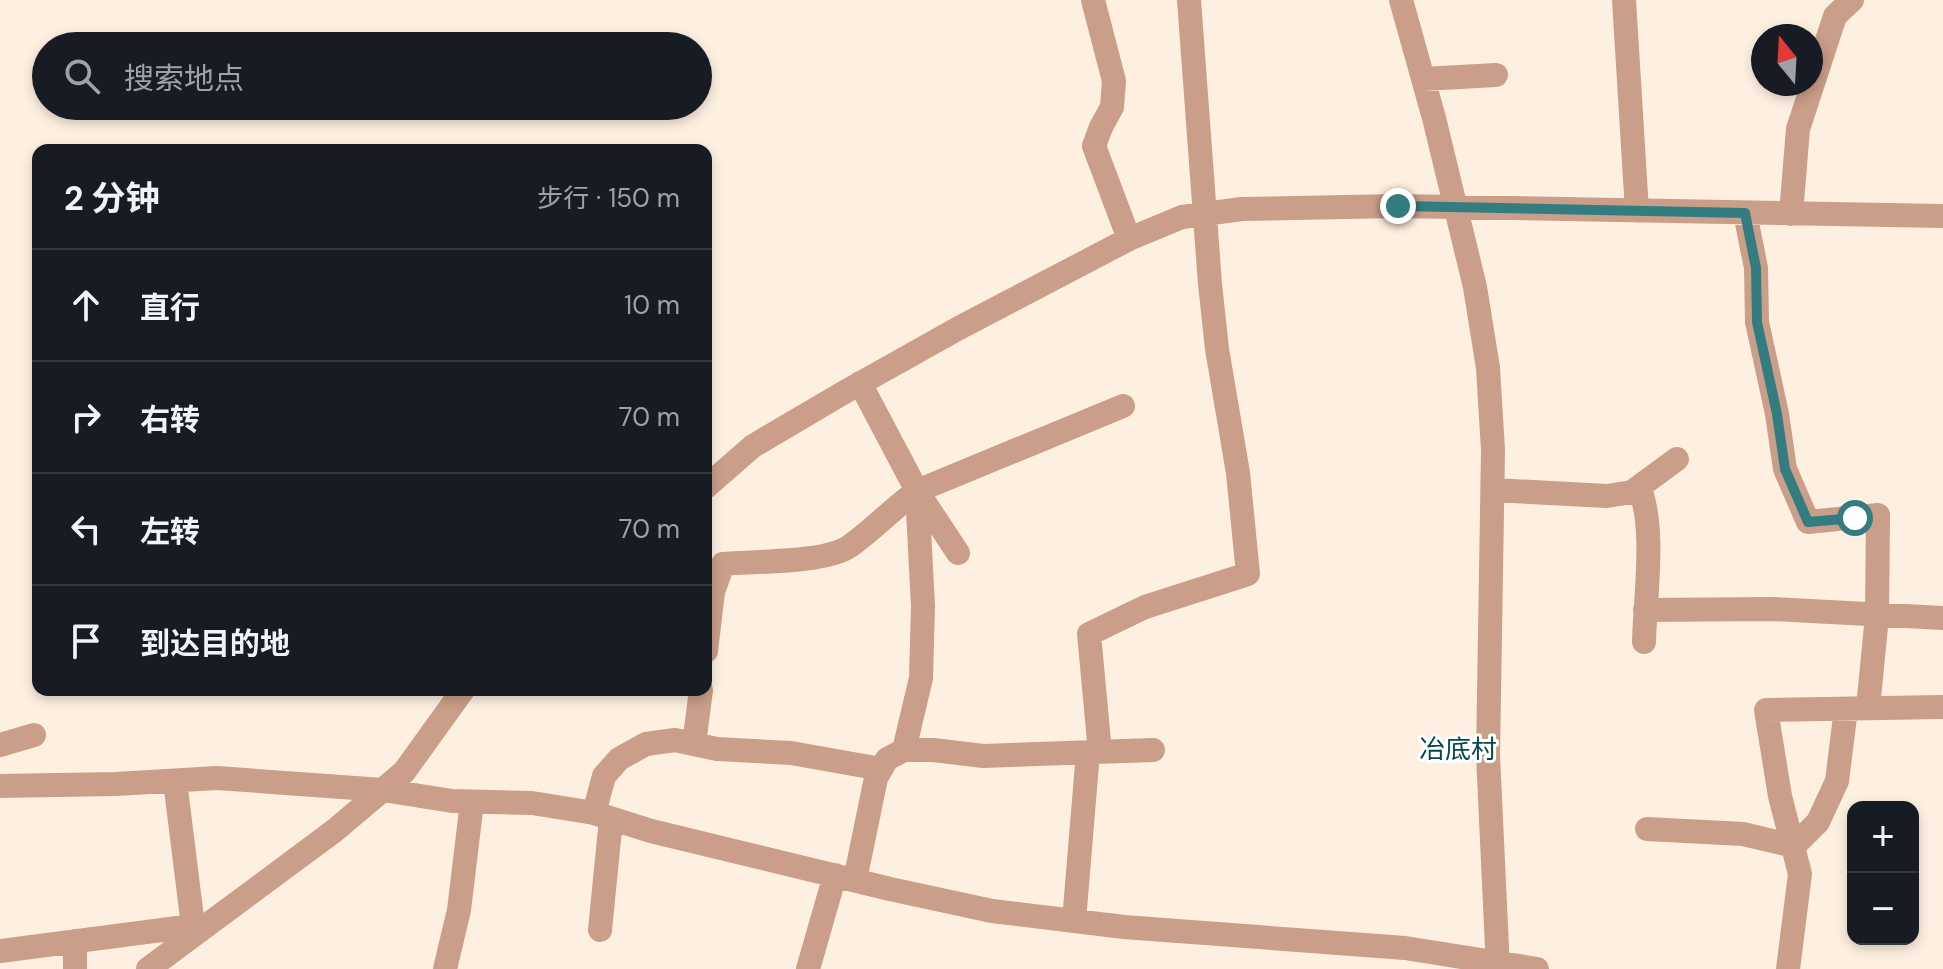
<!DOCTYPE html>
<html lang="zh">
<meta charset="utf-8">
<style>
body{margin:0;font-family:"DM Sans","Noto Sans SC",sans-serif;background:#20242c;color:#f1f3f6}
.controls{position:absolute;right:24px;bottom:24px;display:grid;overflow:hidden;border-radius:16px;box-shadow:0 4px 12px #0003}
.controls button{width:72px;height:72px;display:grid;place-items:center;padding:0;border:0;border-bottom:2px solid #363941;background:#171b24;color:#f1f3f6;font:40px sans-serif}
.compass{position:absolute;left:1751px;top:24px;width:72px;height:72px;border-radius:50%;background:#171b24;box-shadow:0 4px 12px #0003;rotate:342deg}
.stop{position:absolute;width:24px;height:24px;margin:-18px;border:6px solid #337c80;border-radius:50%;background:#fff}
.stop.end{background:#337c80;border-color:#fff;box-shadow:0 2px 8px #0008}
.list{margin:0;padding:0;list-style:none}
h2{display:flex;justify-content:space-between;align-items:center;height:104px;margin:0;padding:0 32px;font-size:34px}
h2 small{font-size:26px;font-weight:400;color:#9ea1a6}
.list li{display:grid;grid-template-columns:52px 1fr auto;gap:24px;align-items:center;box-sizing:border-box;height:112px;padding:0 32px;border-top:2px solid #363941}
.list b{display:block;font-size:30px;white-space:nowrap}
.list em{font-size:26px;font-style:normal;color:#9ea1a6}
.icon{flex:none;width:44px;height:44px;fill:none;stroke:currentColor;stroke-width:2;stroke-linecap:round;stroke-linejoin:round}
.map{position:relative;flex:none;width:1943px;height:969px;overflow:hidden}
.search{position:absolute;background:#171b24;box-shadow:0 4px 12px #0003;left:32px;top:32px;width:680px;height:88px;display:flex;align-items:center;gap:20px;box-sizing:border-box;padding:0 28px;border-radius:44px;color:#9ea1a6;font-size:30px}
.panel{position:absolute;background:#171b24;box-shadow:0 4px 12px #0003;left:32px;top:144px;width:680px;height:552px;border-radius:16px}
.map>svg:first-child{display:block}
</style>
<div class="map">
<svg width="1943" height="969" viewBox="0 0 1943 969">
<rect width="100%" height="100%" fill="#fef0e1"/>
<g fill="none" stroke-linecap="round" stroke-linejoin="round">
<path stroke="#ca9e88" stroke-width="24" d="M1093,0L1114,81L1112,107L1101,127L1094,146L1129,239
M1401,0L1434,118L1475,287L1488,368L1493,450L1488,755L1498,969
M1624,0L1637,211
M1423,79L1496,75
M1745,213L1756,268L1757,322L1777,414L1785,469L1808,522L1878,515L1877,616L1868,708
M1791,214L1798,129L1835,16L1852,0
M860,383L917,491L958,553
M706,487L753,446L843,393L959,328L1129,239L1182,217L1242,209L1398,206L1943,216
M1639,487C1656,526 1645,598 1644,642
M1493,490L1607,496L1632,492L1677,459
M706,592H713L706,651
M713,592L723,564C756,561 826,563 850,546C874,529 893,508 917,491L1123,406
M1645,610L1773,609L1943,618
M694,744L701,690
M0,745L34,735
M904,750L921,678L923,606L917,491
M1100,752L1089,634L1145,607L1248,574L1238,473L1217,349L1210,284L1189,0
M175,781L193,926
M0,786L116,784L217,778L383,790L452,801L532,803L594,813L651,831L890,889L992,911L1124,927L1405,948L1537,969
M594,813L604,776L619,759L646,744L675,740L717,749L791,753L881,769
M1647,829L1743,834L1794,846L1818,822L1837,781L1846,709
M855,880L876,778L887,759L904,750H933L983,756L1153,750
M1074,921L1088,752
M600,930L611,819
M0,951L208,924
M75,969V941
M148,969L334,831L404,772L463,690
M445,969L459,910L472,802
M808,969L835,875
M1788,969L1800,874L1780,796L1766,710L1943,707"/>
</g>
<g fill="none" stroke-linecap="round" stroke-linejoin="round">
<path stroke="#337c80" stroke-width="10" d="M1398,206L1745,213L1756,268L1757,322L1777,414L1785,469L1808,522L1855,518"/>
</g>
<g text-anchor="middle" stroke-width="6" stroke-linejoin="round" paint-order="stroke">
<g font-size="26" fill="#04474a" stroke="#fff">
<text x="1458" y="758">冶底村</text>
</g>
</g>
</svg>
<div class="controls">
<button>+</button>
<button>−</button>
</div>
<svg class="compass" viewBox="-18 -18 36 36"><path d="M0-13l5 13h-10z" fill="#e53935"/><path d="M0 13l5-13h-10z" fill="#9ea1a6"/></svg>
<div class="stop" style="left:1855px;top:518px"></div>
<div class="stop end" style="left:1398px;top:206px"></div>
<div class="search"><svg class="icon" aria-label="search" viewBox="0 0 24 24"><circle cx="10" cy="10" r="6"/><path d="M15 15l6 6"/></svg>搜索地点</div>
<section class="panel">
<h2>2 分钟<small>步行 · 150 m</small></h2>
<ul class="list">
<li><svg class="icon" aria-label="ahead" viewBox="0 0 24 24"><path d="M12 20V5M6 11l6-6 6 6"/></svg><div><b>直行</b></div><em>10 m</em></li>
<li><svg class="icon" aria-label="right" viewBox="0 0 24 24"><path d="M7 20v-9h11M14 6l5 5-5 5"/></svg><div><b>右转</b></div><em>70 m</em></li>
<li><svg class="icon" aria-label="left" viewBox="0 0 24 24"><path d="M17 20v-9H6M10 6l-5 5 5 5"/></svg><div><b>左转</b></div><em>70 m</em></li>
<li><svg class="icon" aria-label="arrive" viewBox="0 0 24 24"><path d="M6 21V4h12l-3 4 3 4H6"/></svg><div><b>到达目的地</b></div></li>
</ul>
</section>
</div>
